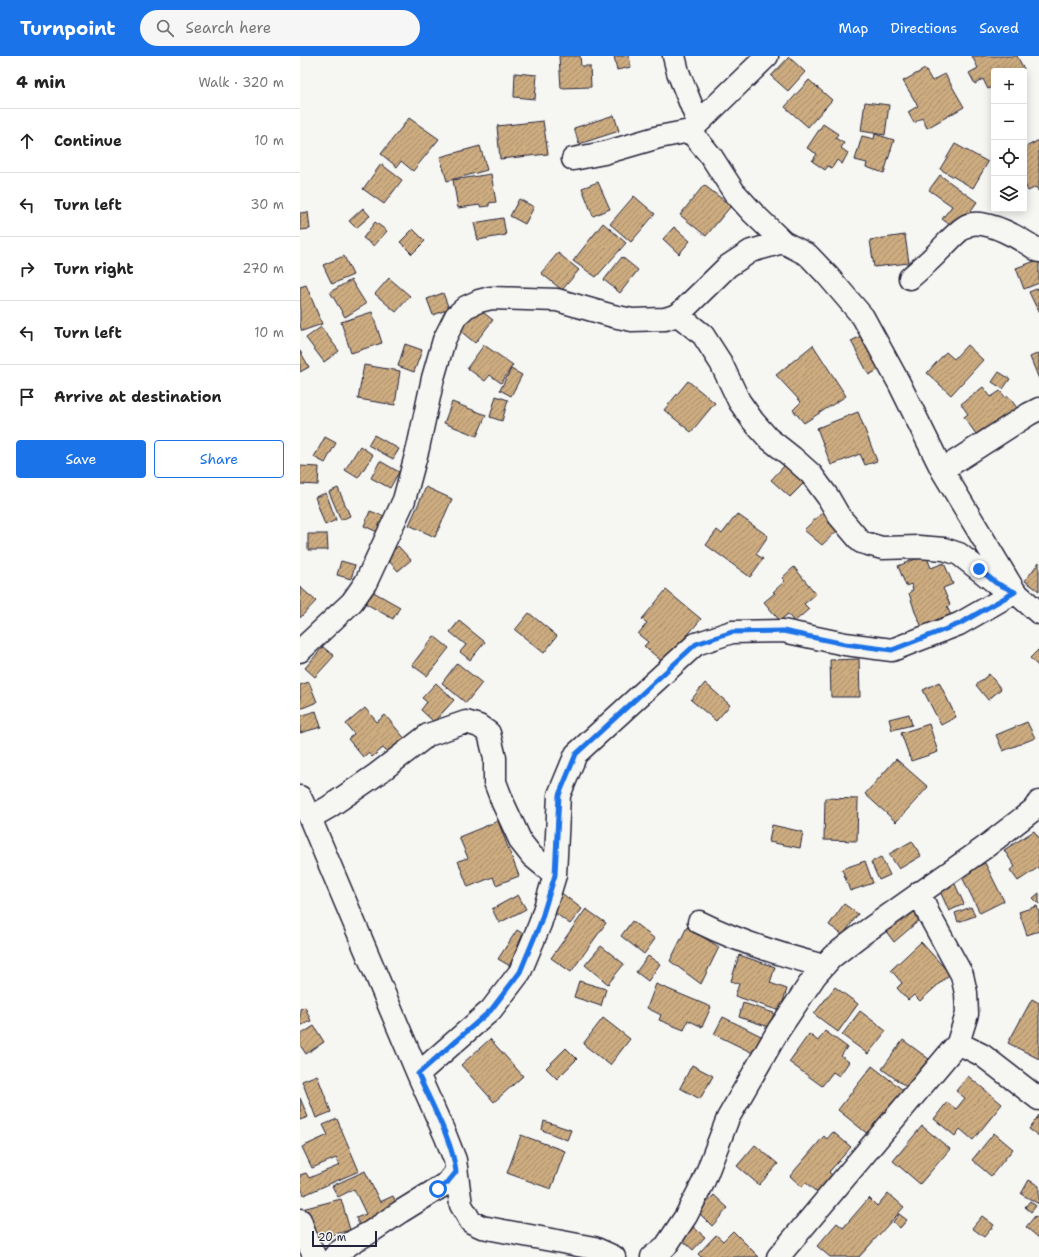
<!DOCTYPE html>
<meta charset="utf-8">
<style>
body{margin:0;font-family:"Shantell Sans",sans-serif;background:#f6f6f6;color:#222}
.controls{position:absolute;right:12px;top:12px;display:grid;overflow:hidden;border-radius:4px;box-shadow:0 2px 10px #0003}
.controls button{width:36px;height:36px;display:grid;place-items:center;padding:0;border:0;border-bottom:1px solid #e0e0e0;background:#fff;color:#222;font:20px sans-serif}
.scale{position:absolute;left:12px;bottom:10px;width:65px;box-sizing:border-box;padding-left:4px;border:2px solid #22223b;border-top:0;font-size:11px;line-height:14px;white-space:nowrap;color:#22223b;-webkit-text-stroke:3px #f6f6f2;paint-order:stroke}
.stop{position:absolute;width:12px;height:12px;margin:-9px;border:3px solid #1a73e8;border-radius:50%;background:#fff}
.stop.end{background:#1a73e8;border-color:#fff;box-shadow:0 1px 4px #0008}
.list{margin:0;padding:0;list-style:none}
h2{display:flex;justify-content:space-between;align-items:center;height:52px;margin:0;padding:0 16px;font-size:17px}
h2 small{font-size:13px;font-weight:400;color:#767676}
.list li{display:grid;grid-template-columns:26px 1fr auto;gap:12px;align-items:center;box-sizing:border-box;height:64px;padding:0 16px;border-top:1px solid #e0e0e0}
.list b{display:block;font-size:15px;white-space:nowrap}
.list em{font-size:13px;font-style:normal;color:#767676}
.actions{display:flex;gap:8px;padding:12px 16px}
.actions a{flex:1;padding:9px 0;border:1px solid #1a73e8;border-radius:4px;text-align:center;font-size:14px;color:#1a73e8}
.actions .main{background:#1a73e8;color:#fff}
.icon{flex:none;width:22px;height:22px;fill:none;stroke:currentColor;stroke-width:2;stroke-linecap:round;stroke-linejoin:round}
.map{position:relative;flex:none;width:739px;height:1201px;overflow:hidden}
header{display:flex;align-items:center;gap:24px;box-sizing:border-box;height:56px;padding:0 20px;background:#1a73e8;color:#fff}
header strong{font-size:19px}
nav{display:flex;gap:22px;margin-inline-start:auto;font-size:14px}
.search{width:280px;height:36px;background:#f6f6f6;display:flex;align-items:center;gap:10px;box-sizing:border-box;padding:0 14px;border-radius:22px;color:#767676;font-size:15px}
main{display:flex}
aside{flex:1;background:#fff}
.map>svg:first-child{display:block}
</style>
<header>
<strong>Turnpoint</strong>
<div class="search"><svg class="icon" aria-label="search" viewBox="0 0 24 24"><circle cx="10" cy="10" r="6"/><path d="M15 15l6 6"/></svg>Search here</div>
<nav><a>Map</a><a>Directions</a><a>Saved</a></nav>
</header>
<main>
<aside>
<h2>4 min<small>Walk · 320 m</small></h2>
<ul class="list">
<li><svg class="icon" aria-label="ahead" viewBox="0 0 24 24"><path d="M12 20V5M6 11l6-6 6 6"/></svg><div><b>Continue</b></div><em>10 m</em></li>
<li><svg class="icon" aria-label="left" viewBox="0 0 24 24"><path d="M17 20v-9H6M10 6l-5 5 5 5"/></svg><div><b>Turn left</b></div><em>30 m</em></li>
<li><svg class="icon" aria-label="right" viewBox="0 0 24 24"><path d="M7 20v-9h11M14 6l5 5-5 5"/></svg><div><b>Turn right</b></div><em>270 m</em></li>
<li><svg class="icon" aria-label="left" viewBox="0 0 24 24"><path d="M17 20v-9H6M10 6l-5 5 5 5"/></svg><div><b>Turn left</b></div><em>10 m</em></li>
<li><svg class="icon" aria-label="arrive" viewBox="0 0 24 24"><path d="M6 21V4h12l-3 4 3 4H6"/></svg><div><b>Arrive at destination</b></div></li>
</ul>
<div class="actions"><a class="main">Save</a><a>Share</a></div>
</aside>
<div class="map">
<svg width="739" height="1201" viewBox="0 0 739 1201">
<defs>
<pattern id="building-hatch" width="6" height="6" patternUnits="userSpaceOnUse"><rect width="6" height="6" fill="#cdac80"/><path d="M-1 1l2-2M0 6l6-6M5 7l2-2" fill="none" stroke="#a68c6a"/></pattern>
</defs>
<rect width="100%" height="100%" fill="#f6f6f2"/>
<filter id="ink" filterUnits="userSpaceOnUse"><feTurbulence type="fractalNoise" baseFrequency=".025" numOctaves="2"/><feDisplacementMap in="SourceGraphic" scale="8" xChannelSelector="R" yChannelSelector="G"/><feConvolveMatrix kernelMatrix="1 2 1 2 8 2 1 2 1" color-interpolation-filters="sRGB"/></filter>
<g filter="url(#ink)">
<path fill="url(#building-hatch)" stroke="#22223b" d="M259,0H280L281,10H290L291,31L261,32Z
M314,0H329L331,11L317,14Z
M672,0H717L724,13L720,15H694V30L688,33L683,23L675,28L669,17L678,12Z
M489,1L505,16L488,35L471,20Z
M625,13L632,25L645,18L664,51L627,72L622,62L614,67L608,56L618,50L603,25Z
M215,17L237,19L235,43L214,41Z
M509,24L532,44L508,71L485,51Z
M565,46L589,49L585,79L561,75Z
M314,59L319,75L279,88L274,72Z
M109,62L139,83L113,115L101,105L97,111L81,98Z
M243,65L248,98L200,103L197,70Z
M523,68L538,78L535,82L544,87L541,92L548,97L542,108L537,104L532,112L528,110L525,114L512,105L517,98L507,92Z
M575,78L594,84L584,117L566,111L567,107L555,104L562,80L574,83Z
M739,84V136L736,131L728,135L724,126V92Z
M655,88L688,106L673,132L640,113Z
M180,90L187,114L147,125L140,101Z
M81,108L102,124L84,148L63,133Z
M191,118L196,146L189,147V150L181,151L180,149L158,152L153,124Z
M640,119L677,146L657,174L642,163L652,150L629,134Z
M298,126L310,153L293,160L282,132Z
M404,129L431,150L406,180L380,159Z
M334,140L355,158L331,186L310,168Z
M219,143L234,151L225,168L210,160Z
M63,152L70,160L56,172L49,165Z
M8,156L10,173L0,174V157Z
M203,162L206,179L178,184L174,167Z
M75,166L87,175L74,190L63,182Z
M303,167L326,187L296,221L273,205Z
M374,171L390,185L379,198L363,183Z
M113,173L125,185L112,198L100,186Z
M605,179L609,207L574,211L570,184Z
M258,197L279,214L262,234L241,217Z
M44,200L53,219L32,228L23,209Z
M322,201L338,214L320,237L304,224Z
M738,204L739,207V227L724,233L716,212Z
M89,222L110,240L96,256L75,238Z
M51,224L66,248L45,261L30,236Z
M6,229L22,268L2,275L0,270V231Z
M739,232V257L729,236Z
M143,237L149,253L133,259L127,243Z
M176,251L193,264L175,287L158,273Z
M72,256L82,287L51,297L41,266Z
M21,271L39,295L24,306L6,282Z
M567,277L585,310L569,319L551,285Z
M105,288L122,294L114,316L98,310Z
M184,289L213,309L201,327L190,319L185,325L167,312Z
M513,289L546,340L504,367L493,354L501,346L476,319Z
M667,289L683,304L651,339L627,317L646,296L654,303Z
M0,295L9,311L0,316Z
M739,297V323L730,301Z
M64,309L100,315L95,349L58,343Z
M211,313L222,319L211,340L200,334Z
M699,316L710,323L703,333L692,326Z
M388,325L415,347L391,376L364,354Z
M683,331L691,341L700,335L706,342L708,340L718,353L688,379L683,373L676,378L664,361L668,358L661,348Z
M196,340L208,344L202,365L190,361Z
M152,346L186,359L177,380L144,367Z
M558,356L577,405L565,409L560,398L531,409L517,372Z
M74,379L99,393L93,403L68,389Z
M25,381L36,387L25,407L14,401Z
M60,390L73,399L58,422L45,414Z
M80,405L99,416L90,432L71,422Z
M485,409L504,427L490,441L471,424Z
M0,410L19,411L18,429L0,428Z
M126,431L152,443L135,481L109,469Z
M38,432L50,460L41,464L29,436Z
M26,437L36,464L25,469L15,441Z
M525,454L542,470L522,489L504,474Z
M70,455L89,462L82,478L64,470Z
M437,458L468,480L456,498L463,503L450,521L406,489L417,474L422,478Z
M8,478H27L28,494H8Z
M98,490L111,504L98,515L86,502Z
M626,499L631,512L644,507L653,528L643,532L650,549L647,551L651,559L622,571L615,556L609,537L613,534L611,528L606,530L598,510Z
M41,505L55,509L51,523L37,519Z
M739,506V535L725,525Z
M494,511L516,538L504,548L509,553L494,566L488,558L480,565L464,546L475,537L473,536L485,525L482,522Z
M0,531L16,545L0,562Z
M70,534L100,551L93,563L63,546Z
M366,534L401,563L364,607L344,590L348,586L338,578L347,567L342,563Z
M229,557L257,580L244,597L215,574Z
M159,565L185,586L170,604L160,596L166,589L150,576Z
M134,580L149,592L127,620L112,609Z
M23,591L34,600L15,621L5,612Z
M739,593V611L730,602Z
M559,603L560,641H531L530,604Z
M157,607L182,627L166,647L142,627Z
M689,618L701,633L688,644L676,629Z
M9,626L17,646L0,653V629Z
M639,626L656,661L641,669L623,634Z
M136,627L154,644L134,666L121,654L127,646L122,642Z
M405,627L430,649L416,665L391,644Z
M65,652L77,666L85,659L106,684L89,698L83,692L72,701L68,697L63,701L48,683L54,678L46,668Z
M16,655L21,671L0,677V660Z
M609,658L612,669L592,674L589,663Z
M727,666L735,682L703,695L696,679Z
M629,668L638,696L611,705L601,677Z
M596,703L628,731L596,766L565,738Z
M525,742L558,743L557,785L524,784Z
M198,765L219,820L196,829L193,821L168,831L158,805L168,802L159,781Z
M472,769L503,776L500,792L469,786Z
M734,775L739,782V811L718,825L710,814L715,811L704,794Z
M612,785L621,800L599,813L589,798Z
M581,801L590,819L579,824L571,806Z
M565,805L573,827L550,835L542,813Z
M685,807L704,845L680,857L661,819Z
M654,826L664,848L649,855L639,833Z
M259,835L282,853L270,868L247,851Z
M739,837V848L733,842Z
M218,839L226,853L199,867L192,853Z
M544,848L558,858L543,879L529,869Z
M737,850L739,857V875L727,879L719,856Z
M613,851L622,862L594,886L585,874Z
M671,851L675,860L658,866L655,857Z
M286,853L306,867L271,916L251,902Z
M332,865L355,883L344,898L321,880Z
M387,871L419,891L401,928L370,905Z
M217,874L233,884L217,914L198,903Z
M621,886L650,918L620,945L614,939L608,944L597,932L602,927L591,914Z
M301,890L324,908L308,928L285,909Z
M439,899L475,911L470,927L487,933L480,955L435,940L439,928L431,925Z
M348,900L360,908L348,925L336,916Z
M279,925L306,933L301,950L274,941Z
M356,928L411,951L402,971L388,964L384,974L359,964L361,959L347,952Z
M535,931L558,948L538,976L514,958Z
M732,943L739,947V1003L708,987Z
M443,947L474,957L469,971L439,961Z
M5,951L11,965L0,970V953Z
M560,955L586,975L568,998L542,979Z
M423,961L469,984L461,1001L414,978Z
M303,962L330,983L310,1009L283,988Z
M14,970L24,986L6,998L0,989V979Z
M525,975L547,991L541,1000L549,1006L539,1020L533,1016L522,1030L489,1006L509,978L518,985Z
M190,983L223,1020L194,1046L161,1009Z
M603,984L633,1006L612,1035L582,1013Z
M266,992L277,1003L257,1023L246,1012Z
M392,1009L413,1020L400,1043L380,1032Z
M572,1010L603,1034L569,1079L538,1054Z
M17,1019L31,1056L16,1062L2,1025Z
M668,1020L702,1048L673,1084L660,1073L655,1080L634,1063L647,1046L656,1053L665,1042L656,1035Z
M0,1042L8,1061L0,1064Z
M739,1059V1080L729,1073Z
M37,1063L59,1115L4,1139L0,1129V1119L6,1117L9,1122L40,1109L36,1102L12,1112L2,1091L28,1079L23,1069Z
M244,1065L271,1074L267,1084L242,1074Z
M622,1070L650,1093L620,1128L593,1105Z
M533,1076L551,1091L529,1116L534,1121L520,1139L506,1127L502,1131L490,1120L524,1080L527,1083Z
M694,1077L713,1093L691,1120L672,1104Z
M221,1079L265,1095L251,1133L207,1117Z
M455,1089L478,1108L459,1129L437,1110Z
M65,1115L80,1146L93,1140L99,1152L60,1170L56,1162L66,1158L54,1133L38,1141L32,1130Z
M729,1124L739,1130V1148L721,1138Z
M588,1137L604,1151L559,1201H530L517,1190L537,1167L543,1172L569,1142L577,1150Z
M414,1139L428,1152L412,1170L398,1156Z
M41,1143L50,1174L11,1185L2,1153Z
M730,1145L736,1150L731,1156L725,1151Z
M599,1158L607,1164L600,1172L593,1166Z
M682,1160L694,1169L684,1181L672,1172Z
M735,1160L739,1163V1182L726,1171Z
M392,1170L405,1181L393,1194L381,1183Z
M433,1175L459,1201H401L398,1198L416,1179L423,1185Z"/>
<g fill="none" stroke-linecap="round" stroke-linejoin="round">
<g stroke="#22223b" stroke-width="25">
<path id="minor" d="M374,0L378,16L398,66
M390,75L411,100L434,136L453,157L483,186L508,199L528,220L563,261L599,327L642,414L678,474L715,536L739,557
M273,103L304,97L359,81L390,75L467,0
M610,222C620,213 631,204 640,194C647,187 659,173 668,169C687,162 723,184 739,195
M378,259L403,279L421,307L439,345L453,365L468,382L492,401L511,418L528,441L539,460L561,486L582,492L619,491L644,493L659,498L696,527L714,535
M642,414L729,358L739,353
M0,595L52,546L66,526L104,444L118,392L133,322L144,284L156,260L166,251L179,245L191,242L257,244L313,260L332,264L365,263L378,259L428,210L451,195L483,186
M0,741L10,762L118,1018L146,1081L155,1104L161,1149L171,1166L182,1171L294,1192L314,1201
M10,762L29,751L77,718L128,679L166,666L179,670L189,677L195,702V726L203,747L221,786L232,800L255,819
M399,866C439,886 481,899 524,910
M658,987L682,999L739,1043
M118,1018L191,954L220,916L240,868L255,819L259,739L276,698L396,588L432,576L483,575L545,588L592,594L659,568L715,536
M0,1164L7,1185L15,1201
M34,1201L37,1197L54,1185L69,1177L100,1156L147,1127L156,1116
M352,1201L366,1190L386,1160L403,1127L428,1062L478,975L515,920L532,901L558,881L684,792L733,754L739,746
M478,1201L658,987L667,958L666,937L662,919L628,857L620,836"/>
</g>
<use href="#minor" stroke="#f6f6f2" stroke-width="22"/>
</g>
</g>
<g fill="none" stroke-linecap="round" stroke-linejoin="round" filter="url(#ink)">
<path stroke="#1a73e8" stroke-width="5" d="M138,1133L147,1127L156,1116C153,1086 131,1047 118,1018L191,954L220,916L240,868L255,819L259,739L276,698L396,588L432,576L483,575L545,588L592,594L659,568L715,536L696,527L679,513"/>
</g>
</svg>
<div class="controls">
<button>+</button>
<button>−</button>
<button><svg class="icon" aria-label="locate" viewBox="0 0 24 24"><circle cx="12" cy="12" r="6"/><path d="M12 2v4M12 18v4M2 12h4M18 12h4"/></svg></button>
<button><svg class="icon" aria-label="layers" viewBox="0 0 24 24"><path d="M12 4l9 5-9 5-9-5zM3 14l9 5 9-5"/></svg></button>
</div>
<div class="scale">20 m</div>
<div class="stop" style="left:138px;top:1133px"></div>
<div class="stop end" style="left:679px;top:513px"></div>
</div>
</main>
